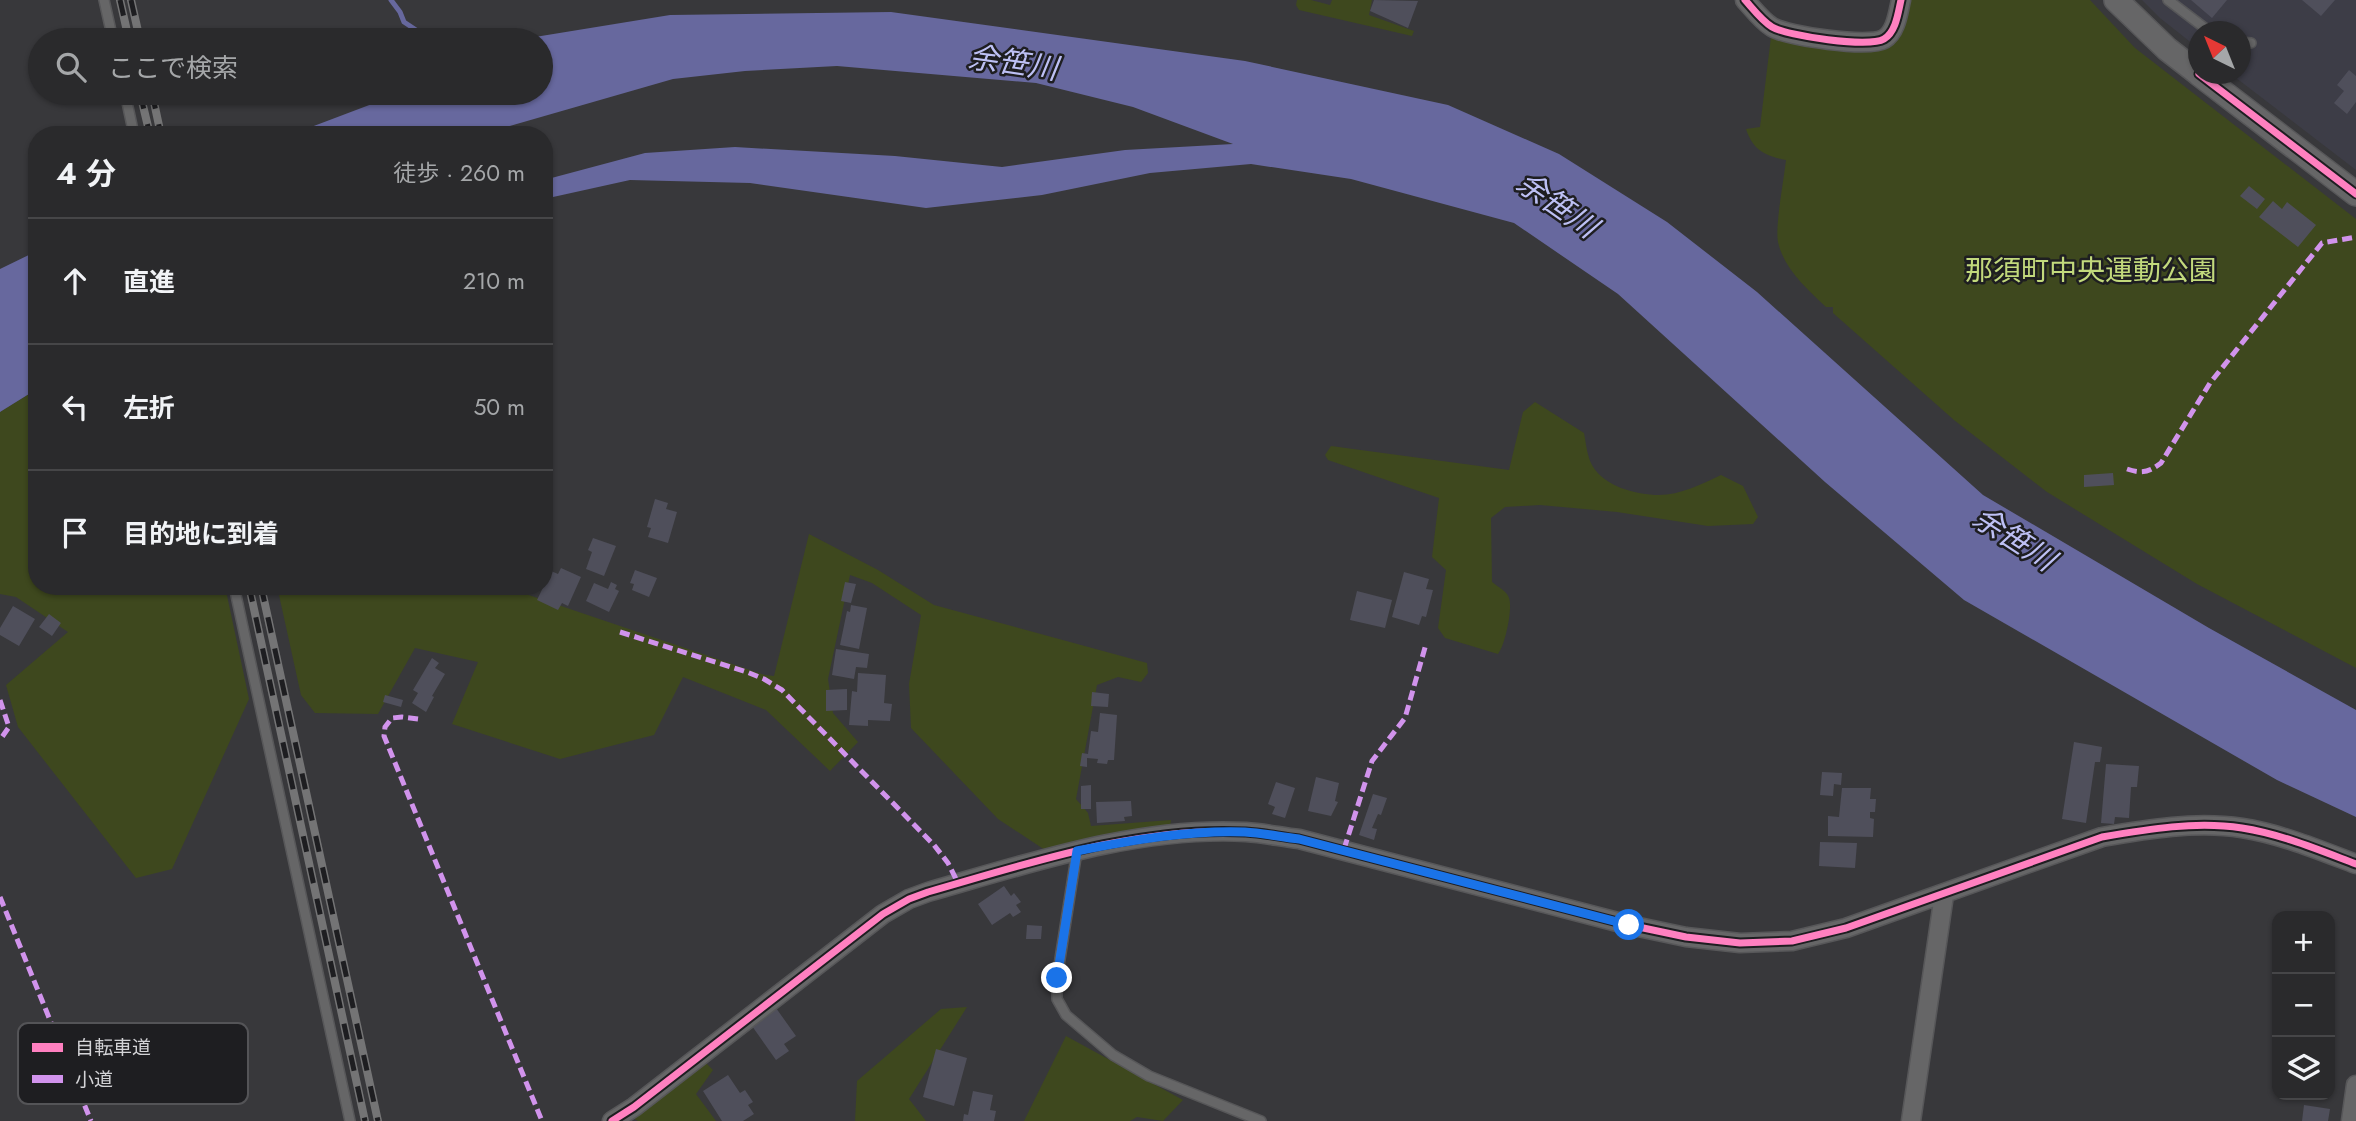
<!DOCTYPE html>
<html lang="ja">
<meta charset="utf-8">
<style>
body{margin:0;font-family:Jost,"Noto Sans JP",sans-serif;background:#323234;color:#f1f3f6}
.controls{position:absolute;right:21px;bottom:21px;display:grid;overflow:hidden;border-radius:14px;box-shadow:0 2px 5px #0004}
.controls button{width:63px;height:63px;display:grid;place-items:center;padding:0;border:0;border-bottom:2px solid #464648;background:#2a2a2c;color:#f1f3f6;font:35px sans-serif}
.compass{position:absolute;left:2188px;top:21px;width:63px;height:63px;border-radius:50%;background:#2a2a2c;box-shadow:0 2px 5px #0004;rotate:317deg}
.stop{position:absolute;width:21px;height:21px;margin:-16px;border:5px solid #1a73e8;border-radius:50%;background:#fff}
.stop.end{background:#1a73e8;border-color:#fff;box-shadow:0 2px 7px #0008}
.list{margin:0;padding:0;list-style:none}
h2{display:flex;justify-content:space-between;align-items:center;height:91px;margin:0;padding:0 28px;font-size:30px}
h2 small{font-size:23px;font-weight:400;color:#a5a7a9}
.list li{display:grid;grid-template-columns:46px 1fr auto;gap:21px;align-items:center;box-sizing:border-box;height:126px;padding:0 28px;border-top:2px solid #464648}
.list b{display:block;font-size:26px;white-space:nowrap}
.list em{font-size:23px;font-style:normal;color:#a5a7a9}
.icon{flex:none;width:38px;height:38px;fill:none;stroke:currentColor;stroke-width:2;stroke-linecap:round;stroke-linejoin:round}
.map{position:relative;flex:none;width:2356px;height:1121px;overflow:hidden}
.search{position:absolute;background:#2a2a2c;box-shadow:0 2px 5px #0004;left:28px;top:28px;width:525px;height:77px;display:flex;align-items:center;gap:18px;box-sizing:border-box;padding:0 24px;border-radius:38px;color:#a5a7a9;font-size:26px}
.panel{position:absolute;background:#2a2a2c;box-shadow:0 2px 5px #0004;left:28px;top:126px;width:525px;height:469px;border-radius:28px}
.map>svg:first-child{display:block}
</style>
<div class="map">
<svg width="2356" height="1121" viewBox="0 0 2356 1121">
<rect width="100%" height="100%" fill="#38383b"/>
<path fill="#3d3d47" d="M2142,0H2356V170L2231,74H2240V32H2198V48L2160,18Z"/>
<path fill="#3e481e" d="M1297,0H1311L1330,5L1332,0H1372L1369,15L1414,31L1412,36L1299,10L1296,5Z
M1905,0H2090L2135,48L2356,219V668L2197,584L2047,492L1954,420L1833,313V307H1826C1807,289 1784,269 1778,242C1775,226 1784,179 1786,160C1765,156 1753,150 1746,129L1760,127L1771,37L1779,35L1873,47Z
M37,389V586H225L249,699L172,869L136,878L18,727L6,685L68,632L16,597L0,594V412Z
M1535,402L1584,433C1586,443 1587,456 1592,465C1603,486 1636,495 1659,495C1680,495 1702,484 1721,475L1743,486L1758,517L1753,524L1708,526L1617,512L1540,505L1505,507L1491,518L1492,582C1498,587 1507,591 1509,598C1513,608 1505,646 1498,654L1445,638L1438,628L1446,570L1432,557L1439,498L1328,460L1325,455L1331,446L1509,470L1523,412Z
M809,534L878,570L934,605L1147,663L1148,673L1141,682L1118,677L1097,685L1076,799L1088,813L1091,826L1171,820L1170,829L1045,850L998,819L911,728L909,684L921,615L872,583L850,575L828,679L833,713L858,742L830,771L766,710L683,677L654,735L560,759L452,724L478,662L415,648L378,714L315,713L301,695L277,586H502L765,675L774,676Z
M967,1007L909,1099L926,1121H855L857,1081L941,1009Z
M1066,1036L1183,1100L1163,1121L1137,1117L1130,1121H1024Z
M703,1060L713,1070L696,1094L716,1121H638L633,1118Z"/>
<path fill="#67689e" d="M891,12L1245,61L1448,105L1559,154L1667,222L1757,292L1983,495L2209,628L2356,710V817L2277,780L1964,600L1825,482L1618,294L1514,223L1351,179L1251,164L1150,173L1042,195L926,208L750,183L630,180L544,199V180L645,153L735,147L895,156L1002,167L1125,150L1233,144L1133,107L1036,83L837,66L745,71L673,79L478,135H290L401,93H541V40H525L535,37L670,15Z
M37,251V389L0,412V269Z"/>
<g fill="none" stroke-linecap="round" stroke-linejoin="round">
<path stroke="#67689e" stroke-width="5" d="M391,0L400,12L404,22L431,40
M442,40H451"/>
</g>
<path fill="#4f4f5b" d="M1374,0L1418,1L1408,28L1370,11Z
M2191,0H2227L2212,18Z
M2302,0H2335L2321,16Z
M2349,70L2356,76V102L2347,114L2334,103L2344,91L2337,85Z
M2249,186L2265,199L2257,209L2240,196Z
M2273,201L2282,209L2287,202L2316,225L2298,247L2259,217Z
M2113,473L2114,485L2084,487V475Z
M655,499L668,503L666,509L677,512L668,543L648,537L651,528L647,527Z
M593,538L616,546L604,576L586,569L592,552L588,550Z
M561,568L581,577L568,606L562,603L558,610L537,600L551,571L558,574Z
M635,570L657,578L649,597L632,590L634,584L630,583Z
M1404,572L1429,579L1426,589L1433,590L1426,617L1422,616L1419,625L1392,617Z
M611,582L617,585L615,589L619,591L609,612L586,601L594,583L608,589Z
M845,582L856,584L851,603L841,601Z
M1357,591L1392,600L1385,628L1350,620Z
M851,605L867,608L859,649L840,645L847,611L850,612Z
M13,606L35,619L19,646L0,635V628Z
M49,614L61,623L52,636L39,627Z
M836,649L869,654L867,668L856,667L854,679L832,675Z
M432,658L439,663L435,668L445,674L432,696L434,697L426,712L412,703L418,693L413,690Z
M858,673L886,675L884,703L892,704L890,721L868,720V726L849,725L852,691L857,692Z
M847,689V710L826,711V690Z
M1092,692L1109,694L1108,707L1091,706Z
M385,695L403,700L401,707L383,702Z
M1100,713L1117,715L1114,760H1108L1107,764L1097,763L1098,759L1087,758V767L1080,766L1082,753L1088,754L1091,731L1098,732Z
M2074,742L2102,747L2100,762H2095L2086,823L2062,819Z
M2106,764L2139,766L2137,787H2131L2129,818L2115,817L2114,824L2101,823Z
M1822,772L1842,773L1841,785L1834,784L1833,796L1820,795Z
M1316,777L1339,783L1335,801L1338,802L1331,816L1308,811Z
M1276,782L1295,788L1285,818L1272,814L1275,807L1268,804Z
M1091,785V809H1081V786Z
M1842,788H1871L1870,799H1876L1875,812H1870V818L1874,819L1873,837L1828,836V816L1839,817Z
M1373,794L1387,798L1381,815L1378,814L1372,828L1377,829L1374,840L1359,835Z
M1131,801L1132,816L1124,817L1125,821L1097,823L1096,802Z
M1820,842L1857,843L1855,868L1819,866Z
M1004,886L1011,896L1014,893L1021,902L1016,905L1021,912L1013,917L1010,913L992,925L978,904Z
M1027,925L1042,926L1041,939H1026Z
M776,1008L796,1036L784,1044L789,1051L776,1060L752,1026Z
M936,1049L967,1058L954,1106L923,1097Z
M728,1075L740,1093L745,1090L753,1102L748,1105L754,1114L743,1121H722L703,1091Z
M973,1091L993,1095L990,1110L996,1111L994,1121H963L964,1114L968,1115Z
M2304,1105L2330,1109L2328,1121H2302Z"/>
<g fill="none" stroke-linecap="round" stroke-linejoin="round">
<g stroke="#575759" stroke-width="12">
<path id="service" d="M104,0L113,40
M2168,0L2210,32
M2240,42L2251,43
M125,93L134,135
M234,586L350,1121
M1077,851L1057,978V999L1066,1015L1113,1055L1149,1076L1261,1121"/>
</g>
<g stroke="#575759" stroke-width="21">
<path id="minor" d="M1745,0C1753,9 1762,21 1772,27C1787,36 1869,48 1884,39C1896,32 1898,13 1901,0
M612,1121L634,1107L883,914L909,899L928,892C1030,863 1138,826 1246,832C1264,833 1281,837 1299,839L1629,925L1686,937L1740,943L1792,941L1846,928L2102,837C2148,829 2196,821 2242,828C2281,834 2319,850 2356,864
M1911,1121L1944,895
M2351,1121L2356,1085"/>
</g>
<g stroke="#575759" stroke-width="26">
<path id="tertiary" d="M2116,0L2167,49L2198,73
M2199,74L2356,194"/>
</g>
<use href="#service" stroke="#666667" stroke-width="9"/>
<use href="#minor" stroke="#666667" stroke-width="18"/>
<use href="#tertiary" stroke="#666667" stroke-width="23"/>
<g stroke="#747475" stroke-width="8">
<path id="rail" d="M120,0L129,40
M131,0L140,40
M140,93L150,135
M152,93L161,135
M249,586L365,1121
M261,586L378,1121"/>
</g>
<use href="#rail" stroke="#1e1e21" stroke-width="5" stroke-dasharray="16" stroke-linecap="butt"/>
<path stroke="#d193ec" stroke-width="5" stroke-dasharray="10 5" stroke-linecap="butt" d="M2127,469C2142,474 2149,472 2161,463L2210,383L2322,243L2356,237
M620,632L747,672L764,679L782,690L934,845L948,863L958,883
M0,700L9,727L0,740
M418,719L402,717L392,718L385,727L384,736L542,1121
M1344,849L1372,761L1405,718L1426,644
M0,897L91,1121"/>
<g stroke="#1e1e21" stroke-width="11">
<path id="cycleway" d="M1745,0C1753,9 1762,21 1772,27C1787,36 1869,48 1884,39C1896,32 1898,13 1901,0
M2199,74L2356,194
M612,1121L634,1107L883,914L909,899L928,892C1030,863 1138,826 1246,832C1264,833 1281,837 1299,839L1629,925L1686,937L1740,943L1792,941L1846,928L2102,837C2148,829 2196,821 2242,828C2281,834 2319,850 2356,864"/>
</g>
<use href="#cycleway" stroke="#ff80c0" stroke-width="7"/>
</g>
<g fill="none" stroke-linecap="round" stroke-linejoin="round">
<path stroke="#1a73e8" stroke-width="9" d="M1057,978L1077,851C1132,840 1189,830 1245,832C1263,833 1281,837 1299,839L1629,925"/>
</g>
<g text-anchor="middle" stroke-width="5" stroke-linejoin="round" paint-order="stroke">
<g font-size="28" fill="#c2d97c" stroke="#1e1e21">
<text x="2091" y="280">那須町中央運動公園</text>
</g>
<g font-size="30" font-style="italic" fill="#bdc0f4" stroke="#1e1e21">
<text transform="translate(1013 63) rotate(8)" y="10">余笹川</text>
<text transform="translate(1557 205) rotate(35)" y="10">余笹川</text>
<text transform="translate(2014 539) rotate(33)" y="10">余笹川</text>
</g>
</g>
<rect x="18" y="1023" width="230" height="81" rx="10" fill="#1e1e21" stroke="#545457" stroke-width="2"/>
<rect x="32" y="1043" width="31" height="9" fill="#ff80c0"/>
<rect x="32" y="1075" width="31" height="8" fill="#d193ec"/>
<g font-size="19" fill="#d3d3d6">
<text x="75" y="1054">自転車道</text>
<text x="75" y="1086">小道</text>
</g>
</svg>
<div class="controls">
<button>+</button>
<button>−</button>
<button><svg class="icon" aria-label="layers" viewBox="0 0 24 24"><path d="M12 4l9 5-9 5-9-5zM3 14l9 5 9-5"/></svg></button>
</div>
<svg class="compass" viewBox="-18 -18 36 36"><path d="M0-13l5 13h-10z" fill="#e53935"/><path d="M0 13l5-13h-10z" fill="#a5a7a9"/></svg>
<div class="stop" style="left:1629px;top:925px"></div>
<div class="stop end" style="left:1057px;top:978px"></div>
<div class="search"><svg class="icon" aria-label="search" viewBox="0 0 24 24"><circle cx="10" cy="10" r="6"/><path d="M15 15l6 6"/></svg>ここで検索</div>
<section class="panel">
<h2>4 分<small>徒歩 · 260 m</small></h2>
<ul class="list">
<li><svg class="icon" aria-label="ahead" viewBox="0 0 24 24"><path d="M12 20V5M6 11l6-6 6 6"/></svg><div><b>直進</b></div><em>210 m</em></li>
<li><svg class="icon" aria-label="left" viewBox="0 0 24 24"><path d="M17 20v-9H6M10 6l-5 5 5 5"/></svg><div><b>左折</b></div><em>50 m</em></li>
<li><svg class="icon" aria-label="arrive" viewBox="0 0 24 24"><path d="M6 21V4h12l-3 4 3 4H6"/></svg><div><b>目的地に到着</b></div></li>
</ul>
</section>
</div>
